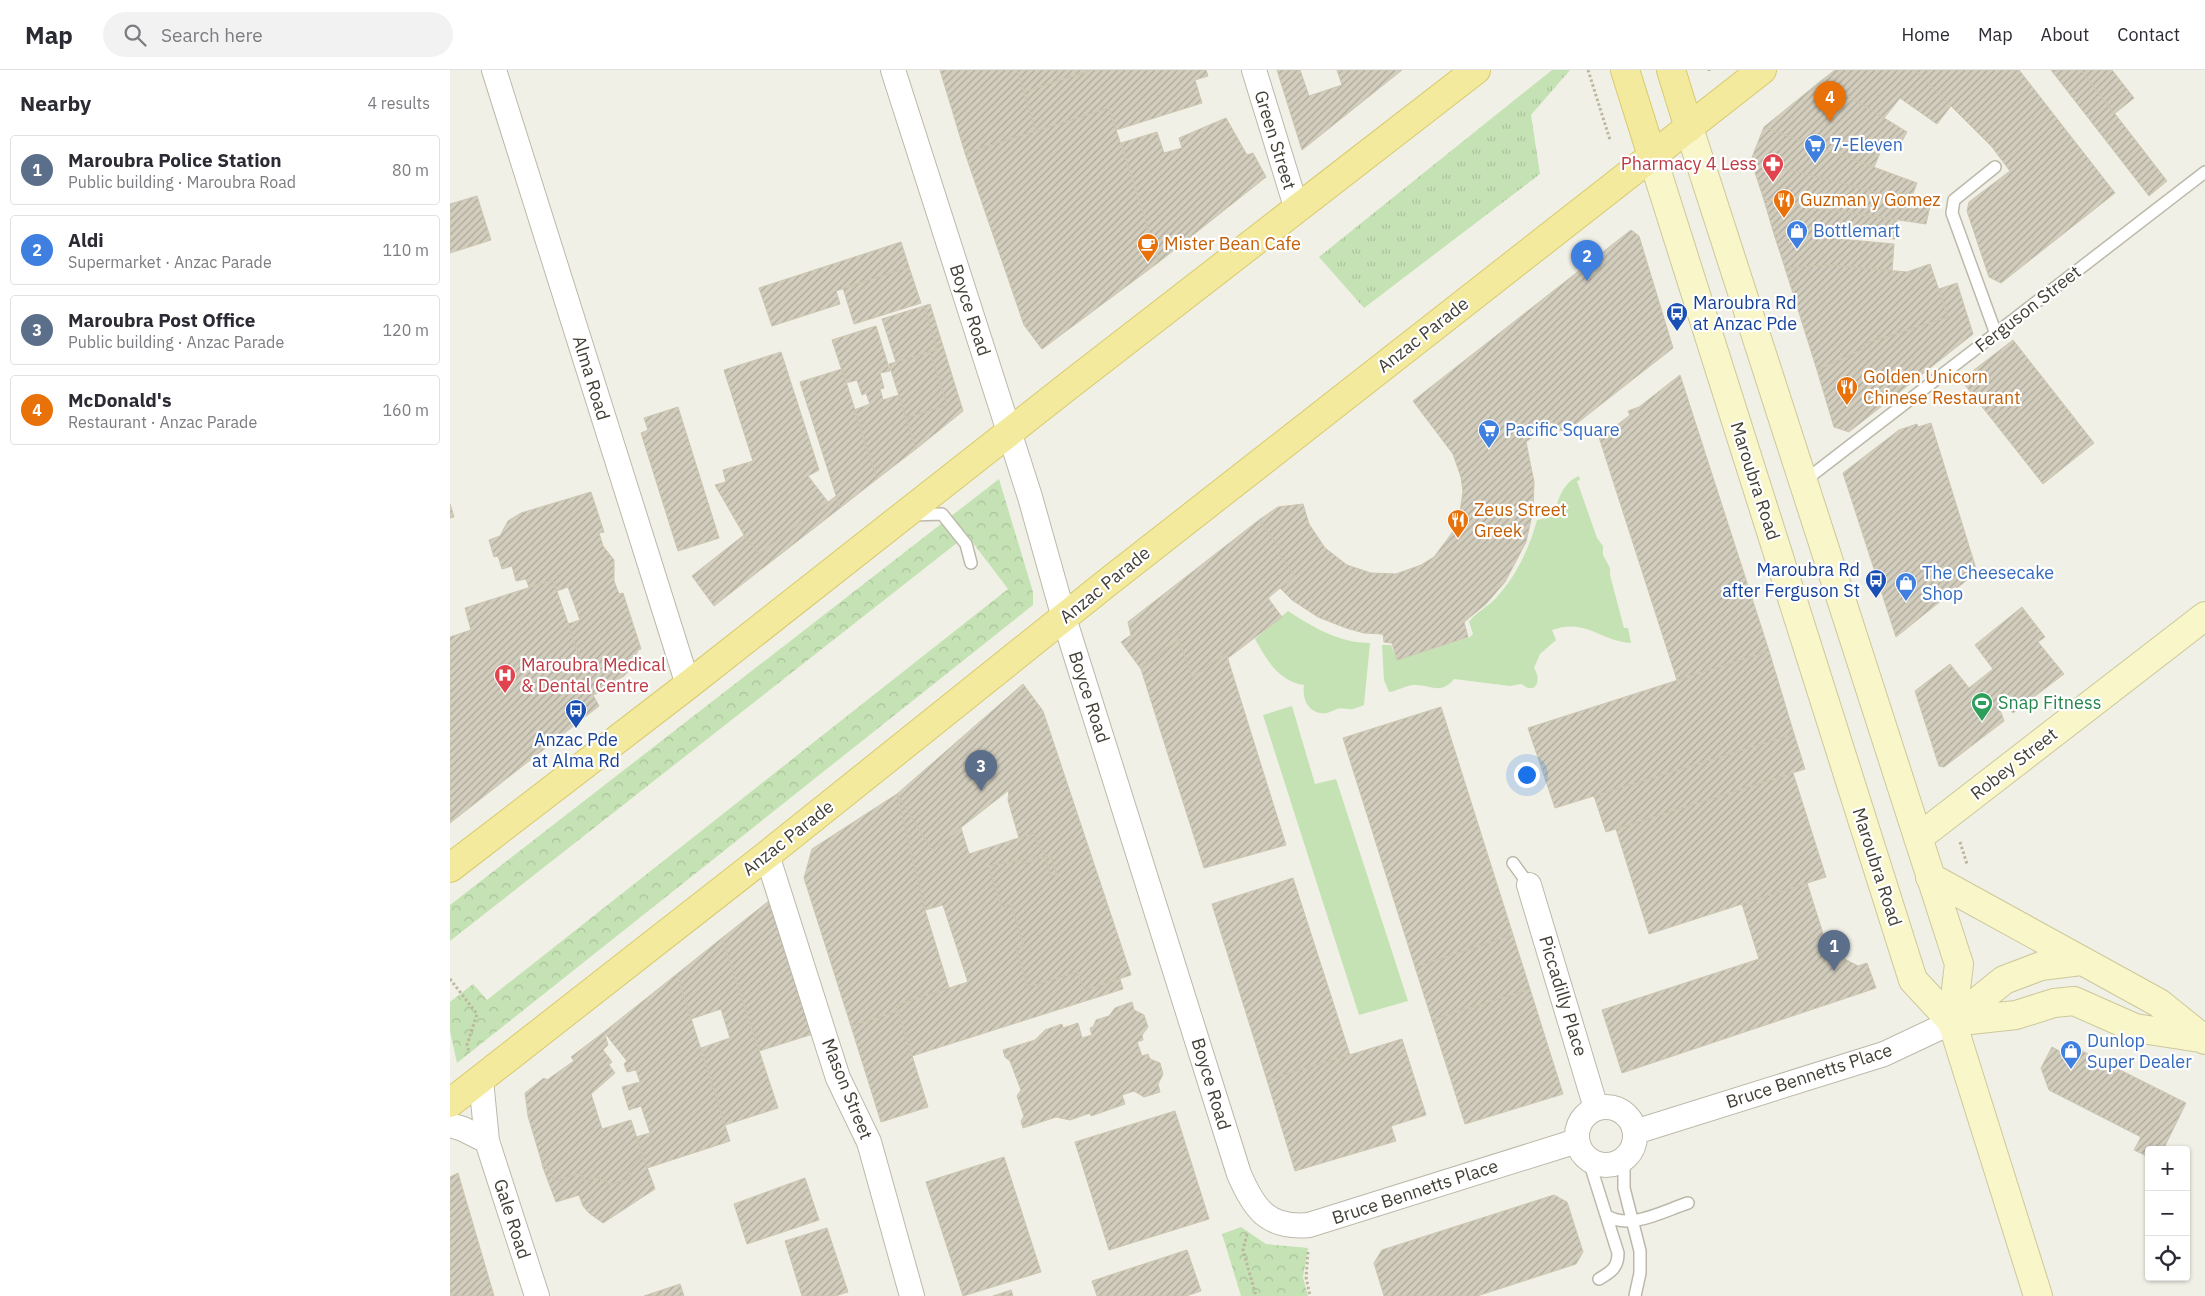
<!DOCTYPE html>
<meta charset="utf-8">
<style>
body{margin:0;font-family:"IBM Plex Sans",sans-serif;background:#f2f2f3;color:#2b2b33}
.controls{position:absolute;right:15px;bottom:15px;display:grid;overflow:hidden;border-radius:5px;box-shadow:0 1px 4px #0004}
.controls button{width:45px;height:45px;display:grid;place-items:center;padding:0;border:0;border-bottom:1px solid #e1e1e2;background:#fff;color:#2b2b33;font:25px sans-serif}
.you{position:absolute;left:1076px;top:704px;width:18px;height:18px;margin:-12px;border:4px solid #fff;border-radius:50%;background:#1a73e8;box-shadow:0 0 0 8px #1a73e833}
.badge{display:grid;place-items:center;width:32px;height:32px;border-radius:50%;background:#e4672a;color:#fff;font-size:16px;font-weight:700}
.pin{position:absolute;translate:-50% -41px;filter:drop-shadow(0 1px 2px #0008)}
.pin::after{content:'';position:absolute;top:26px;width:18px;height:15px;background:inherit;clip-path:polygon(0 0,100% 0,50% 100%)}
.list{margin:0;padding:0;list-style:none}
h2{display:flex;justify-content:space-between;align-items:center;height:65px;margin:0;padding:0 20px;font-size:21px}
h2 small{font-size:16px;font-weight:400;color:#7c7c81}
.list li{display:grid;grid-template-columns:32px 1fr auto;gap:15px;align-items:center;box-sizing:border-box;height:70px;margin:0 10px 10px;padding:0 10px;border:1px solid #e1e1e2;border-radius:5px}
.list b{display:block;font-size:19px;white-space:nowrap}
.list p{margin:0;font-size:16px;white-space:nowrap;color:#7c7c81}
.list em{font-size:16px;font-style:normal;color:#7c7c81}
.icon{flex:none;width:28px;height:28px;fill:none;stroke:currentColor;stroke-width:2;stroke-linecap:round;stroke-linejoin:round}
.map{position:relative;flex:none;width:1755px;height:1226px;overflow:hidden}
header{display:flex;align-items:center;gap:30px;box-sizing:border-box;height:70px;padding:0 25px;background:#fff;border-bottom:1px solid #e1e1e2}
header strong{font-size:24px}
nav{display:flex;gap:28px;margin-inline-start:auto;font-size:18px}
.search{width:350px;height:45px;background:#f2f2f3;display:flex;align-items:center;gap:12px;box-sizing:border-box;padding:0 18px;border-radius:28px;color:#7c7c81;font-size:19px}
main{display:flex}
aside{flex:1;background:#fff}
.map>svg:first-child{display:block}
</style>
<header>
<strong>Map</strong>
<div class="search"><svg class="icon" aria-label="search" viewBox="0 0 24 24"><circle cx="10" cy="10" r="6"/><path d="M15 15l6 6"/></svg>Search here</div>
<nav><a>Home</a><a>Map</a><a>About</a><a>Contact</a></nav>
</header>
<main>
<aside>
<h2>Nearby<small>4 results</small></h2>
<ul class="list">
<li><span class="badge" style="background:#5c6f8a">1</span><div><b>Maroubra Police Station</b><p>Public building · Maroubra Road</p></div><em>80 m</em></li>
<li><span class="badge" style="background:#3f7fe0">2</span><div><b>Aldi</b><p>Supermarket · Anzac Parade</p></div><em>110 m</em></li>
<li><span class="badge" style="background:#5c6f8a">3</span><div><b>Maroubra Post Office</b><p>Public building · Anzac Parade</p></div><em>120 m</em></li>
<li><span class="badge" style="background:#e8710a">4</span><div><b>McDonald's</b><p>Restaurant · Anzac Parade</p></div><em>160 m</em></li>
</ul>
</aside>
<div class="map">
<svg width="1755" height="1226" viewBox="0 0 1755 1226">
<defs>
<pattern id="grass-tufts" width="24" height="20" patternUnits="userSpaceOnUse" patternTransform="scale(1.25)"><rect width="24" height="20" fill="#c4e2b3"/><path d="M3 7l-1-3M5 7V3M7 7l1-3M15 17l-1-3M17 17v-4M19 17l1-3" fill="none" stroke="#aac39b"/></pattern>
<pattern id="park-crowns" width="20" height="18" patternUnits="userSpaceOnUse" patternTransform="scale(1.25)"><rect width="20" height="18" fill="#c4e2b3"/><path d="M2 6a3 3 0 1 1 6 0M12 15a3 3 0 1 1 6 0" fill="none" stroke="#aac39b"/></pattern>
<pattern id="building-hatch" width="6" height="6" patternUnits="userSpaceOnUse" patternTransform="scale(1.25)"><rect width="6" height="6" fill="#d2cdbd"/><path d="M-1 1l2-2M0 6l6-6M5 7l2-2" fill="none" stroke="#aca89a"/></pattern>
</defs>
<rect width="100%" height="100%" fill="#f1f0e6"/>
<path fill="url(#grass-tufts)" d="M1102,0H1120L1081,45L1090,104L914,238L869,187Z"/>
<path fill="url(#park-crowns)" d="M549,409L583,522V535L7,993L0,961V932L23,914L37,930L558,519L517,465L0,871V835Z
M791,1157L816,1174L858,1178L853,1207L858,1226H791L772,1164Z"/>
<path fill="#c4e2b3" d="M1129,406L1130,410L1127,411L1147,468L1153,476V485L1160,498V505L1174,558H1178L1181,573C1149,571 1137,548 1102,560L1106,570L1090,584L1084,598C1088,604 1090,614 1083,618H1078L1071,614L1060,616L1004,609C990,626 981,614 963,615C954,616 947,621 939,622L934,610L932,575H941L947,590L1020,567L1023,564L1019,552C1025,543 1037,537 1045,529C1066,507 1079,479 1087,450L1105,446C1106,431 1114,411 1129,406Z
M838,541C863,557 889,573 920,573L914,635C911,636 907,638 903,639C898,640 893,637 887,639C884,640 881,642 877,643C859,645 852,630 854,615C828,611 817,590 805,569Z
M842,636L865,714L886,709L958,931L909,945L813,645Z"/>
<path fill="url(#building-hatch)" stroke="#ccc6b1" d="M490,0H567L586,61L515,83Z
M567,0H640V1L574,22Z
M640,0H756L758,6L745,10L752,33L666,60L659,38L586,61L574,22Z
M827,0H850L859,26L892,15L887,0H952L852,80Z
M1385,0H1465L1501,36L1487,54L1450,28L1434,48L1372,10Z
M1465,0H1569L1665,123L1551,213L1539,207L1517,141L1519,132L1560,101L1542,77Z
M1601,0H1631L1717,111L1699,126Z
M1631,0H1662L1684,28L1664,44Z
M1372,10L1457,62L1447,80L1434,74L1424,97L1314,57Z
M659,38L709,192L592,279L574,255L515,83Z
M776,48L797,85L803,83L816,107L709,192L671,73L707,62L714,83L732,78L729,68Z
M1314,57L1467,113L1460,131L1301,90Z
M1301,90L1480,136L1476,154L1314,130Z
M27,126L41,170L0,183V134Z
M1314,130L1447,150L1445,169L1324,164Z
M1181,160L1189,166L1223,278L1117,361L1109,360L1102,352L1076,372L1084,412L1083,441L1076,472L1055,512L1036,534L1014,552L1018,567L947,590L942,573L934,572L933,564L914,563L896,558L868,547L842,530L830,518L845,506L828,483L831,480L809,450L828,437L853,434L859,454L875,478L897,495L921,503L946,504L971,495L984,487L1002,463L1009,450L1013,421L1011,407L1003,384L963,331Z
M1324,164L1366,165V167L1444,174L1442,201L1381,195L1335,198Z
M451,172L459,197L386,221L390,234L322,256L309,218Z
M1480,194L1498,247L1414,274L1415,278L1367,300L1335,198L1381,195L1457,202Z
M459,197L471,233L404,254L393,218Z
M1507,213L1523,264L1399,362L1384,357L1367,300L1415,278L1414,274L1498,247L1489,219Z
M480,234L513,341L466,379L456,348L497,335L480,282L487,279L474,236Z
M474,236L487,279L446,292L432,249Z
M426,256L440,301L430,303L434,318L430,319L433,330L449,325L466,379L427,409L404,340L420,334L416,323L412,325L407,310L396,313L382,270Z
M1563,270L1644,373L1593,414L1511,310Z
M331,282L369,400L358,406L378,432L309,484L294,465L265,415L276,412L273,400L303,391L274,300Z
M480,282L497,335L456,348L439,294Z
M392,299L427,409L390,438L350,312Z
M1230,305L1319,581L1227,610L1148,364L1162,359L1180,345L1178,341L1189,337Z
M228,337L269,468L228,481L191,363L198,360L194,348Z
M1481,353L1527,502L1446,567L1393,403L1449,360L1467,354L1468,357Z
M141,422L154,462L149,463L153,476L164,490V511L169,524L173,523L191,579L188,580L180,599L174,606L156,617L157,620L143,625L118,554L130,550L118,517L107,521L103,510L79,517L76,509L66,511L62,496L52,499L48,486L44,487L39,470L50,466L58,451L71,443Z
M386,426L390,438L264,536L242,506L294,465L309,484Z
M0,434L4,447L0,448Z
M809,450L831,480L828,483L845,506L818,528L832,547L778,588L776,583L742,607L729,569L691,599L671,572L681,565L678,552Z
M103,510L143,625L149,636L0,753V567L21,560L15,538Z
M1572,537L1595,567L1588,572L1614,604L1563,643L1556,635L1550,640L1554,651L1494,697L1489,696L1465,621L1500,594L1519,618L1543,599L1525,575Z
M729,569L742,607L776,583L836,775L754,798L691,599Z
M1319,581L1344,664L1105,738L1078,658Z
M573,614L593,641L681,905L634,920L627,902L578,917L566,878L574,876L561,834L552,837L538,796L571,790L573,794L582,791L584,786L589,789L595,787L601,806L607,804L601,787L598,788L589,777L584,763L569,768L558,730L559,720L482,780L447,724Z
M991,637L1063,865L965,897L893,668Z
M1344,664L1355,699L1156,762L1144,726Z
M1343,703L1376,807L1199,864L1166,759Z
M447,724L482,780L511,758L519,784L584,763L589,777L598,788L601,787L607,804L601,806L595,787L589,789L584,786L582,791L573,794L571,790L538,796L552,837L561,834L574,876L566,878L578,917L627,902L634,920L670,909L673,919L462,986L446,935L518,912L493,835L475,840Z
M447,724L475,840L499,918L446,935L448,941L401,956L354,808L362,779Z
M843,808L900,985L817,1010L762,834Z
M1357,813L1376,873L1380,872L1383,883L1408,896L1417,893L1426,918L1172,1003L1152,940L1309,889L1292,834Z
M320,830L363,964L309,981L272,868Z
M1063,865L1080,919L982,950L965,897Z
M272,868L328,1038L275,1055L251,978L280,968L271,939L241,949L227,904Z
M227,904L280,1071L197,1098L186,1067L200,1063L191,1036L179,1040L172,1017L190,1012L186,1000L177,1002L174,994L177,991L154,962Z
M1080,919L1113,1024L1015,1054L982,950Z
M682,932L684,940L694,945L698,957L692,965L693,970L687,972L692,986L698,984L700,989L710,993L713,1004L708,1014L710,1022L694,1027L684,1021L672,1025L675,1034L641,1046L640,1043L620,1050L606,1047L573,1058L571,1051L574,1046L567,1026L571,1020L560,991L555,987L553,980L585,970L595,960L612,954L613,958L628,953L632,968L642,965L640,958L643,957L646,950L659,946L665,938Z
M448,941L478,1037L431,1052L401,956Z
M154,962L158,975L153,980L162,992L159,995L165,1003L141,1024L152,1059L181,1050L193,1086L178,1100L181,1108L158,1115L156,1109L151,1111L150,1107L134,1111L130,1103L105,1111L97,1096L92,1093L78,1046L75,1023L94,1008L97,1010L124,991L121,987Z
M952,969L976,1045L941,1056L946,1071L845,1101L817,1010Z
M1618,974L1736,1033L1713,1080H1699V1087L1684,1080L1691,1067L1599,1020L1591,998L1602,977L1613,983Z
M725,1041L759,1149L659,1180L625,1072Z
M193,1086L205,1119L153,1153L139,1143L133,1136L129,1125L106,1132L92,1095V1093L96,1095L105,1111L130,1103L134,1111L150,1107L151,1111L156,1109L158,1115L181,1108L178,1100Z
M554,1087L591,1202L513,1226L476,1112Z
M8,1103L44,1226H0V1107Z
M355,1108L369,1150L297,1174L284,1134Z
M1104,1125L1117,1132L1133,1182L1126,1194L1027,1226H934L924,1193L932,1180Z
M377,1158L398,1222L385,1226H352L335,1171Z
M737,1180L751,1221L736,1226H647L642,1211Z
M230,1214L234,1226H194Z
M561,1220L563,1226H543Z"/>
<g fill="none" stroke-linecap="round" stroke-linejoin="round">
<g stroke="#bcb9aa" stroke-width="14">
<path id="lane" d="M1545,97L1504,130L1502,143L1546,264
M1353,412L1755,102
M462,445L492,444L516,474L521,493
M1063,793L1079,815
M1174,1089V1118L1190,1181V1203L1185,1226
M1139,1091L1168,1183C1168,1198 1161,1202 1149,1209
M1157,1146C1181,1160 1213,1141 1238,1133"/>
</g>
<g stroke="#bcb9aa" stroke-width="26">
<path id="street" d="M44,0L238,615
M443,0L580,427L614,548L789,1104C804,1139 818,1159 859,1155L1127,1071
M804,0L847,140
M317,785L388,1008L419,1072L462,1226
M1079,815L1146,1038
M31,1010L37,1071L87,1226
M1127 1066a29 29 0 1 1 58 0a29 29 0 1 1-58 0Z
M0,1055L13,1059L37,1071
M1185,1062L1434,984L1502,952"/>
</g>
<g stroke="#ccc89a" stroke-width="30">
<path id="secondary" d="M1239,58L1506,885L1509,894L1502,952L1588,1226
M1202,86L1463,910L1502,952
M1468,768L1755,546
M1480,807L1709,933L1755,970
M1502,952L1566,945L1604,933L1624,931L1685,958L1750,968
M1502,952L1554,910L1591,896L1631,891"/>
</g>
<g stroke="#d7ca6e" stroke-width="30">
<path id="primary" d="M1175,0L1202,86
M1221,0L1239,58
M0,798L238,615L622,313L1026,0
M0,1033L317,785L658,512L1312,0"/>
</g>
<path stroke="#bcb69c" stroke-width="3" stroke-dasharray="2.5 2.5" stroke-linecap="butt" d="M1138,0L1160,70
M1259,0V1
M1510,772L1517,794
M0,909L27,944L17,975L19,982
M797,1164L793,1180L806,1226
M858,1182L856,1207L860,1226"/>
<use href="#lane" stroke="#fff" stroke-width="11"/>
<use href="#street" stroke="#fff" stroke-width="24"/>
<use href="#secondary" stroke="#f9f6c9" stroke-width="28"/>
<use href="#primary" stroke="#f4ea9d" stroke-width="28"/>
</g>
<defs>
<g id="supermarket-pin" transform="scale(1.125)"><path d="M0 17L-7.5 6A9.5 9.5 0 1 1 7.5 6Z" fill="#3f7fe0" stroke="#fff"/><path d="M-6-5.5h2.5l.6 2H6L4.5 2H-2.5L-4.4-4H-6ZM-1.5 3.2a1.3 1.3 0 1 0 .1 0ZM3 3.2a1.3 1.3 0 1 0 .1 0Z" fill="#fff"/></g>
<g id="pharmacy-pin" transform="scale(1.125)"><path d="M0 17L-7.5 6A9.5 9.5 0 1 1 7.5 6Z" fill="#e0444e" stroke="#fff"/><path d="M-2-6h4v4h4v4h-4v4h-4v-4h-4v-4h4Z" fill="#fff"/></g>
<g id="restaurant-pin" transform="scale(1.125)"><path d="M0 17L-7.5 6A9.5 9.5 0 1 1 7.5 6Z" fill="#e8710a" stroke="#fff"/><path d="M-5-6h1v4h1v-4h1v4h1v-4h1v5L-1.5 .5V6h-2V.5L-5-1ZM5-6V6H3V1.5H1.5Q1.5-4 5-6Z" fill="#fff"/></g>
<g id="shop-pin" transform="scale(1.125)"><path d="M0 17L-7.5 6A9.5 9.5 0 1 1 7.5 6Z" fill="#3f7fe0" stroke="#fff"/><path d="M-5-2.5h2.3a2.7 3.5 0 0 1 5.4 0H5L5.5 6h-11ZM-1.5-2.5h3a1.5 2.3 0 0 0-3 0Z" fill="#fff"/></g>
<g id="cafe-pin" transform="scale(1.125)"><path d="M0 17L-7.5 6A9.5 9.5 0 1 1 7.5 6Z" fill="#e8710a" stroke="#fff"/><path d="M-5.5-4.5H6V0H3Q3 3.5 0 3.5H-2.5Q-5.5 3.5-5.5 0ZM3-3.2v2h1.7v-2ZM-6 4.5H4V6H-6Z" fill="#fff"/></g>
<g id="bus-pin" transform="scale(1.125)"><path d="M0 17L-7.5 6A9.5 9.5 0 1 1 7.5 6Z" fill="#1a4fb4" stroke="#fff"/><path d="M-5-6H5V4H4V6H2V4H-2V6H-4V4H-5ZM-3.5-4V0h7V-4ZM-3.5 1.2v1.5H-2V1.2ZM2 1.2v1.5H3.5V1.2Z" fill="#fff"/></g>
<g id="hospital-pin" transform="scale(1.125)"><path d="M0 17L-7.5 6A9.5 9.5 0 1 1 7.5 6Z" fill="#e0444e" stroke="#fff"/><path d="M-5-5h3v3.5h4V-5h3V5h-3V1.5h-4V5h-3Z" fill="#fff"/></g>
<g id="stadium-pin" transform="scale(1.125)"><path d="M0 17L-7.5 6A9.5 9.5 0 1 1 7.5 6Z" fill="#2e9e5b" stroke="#fff"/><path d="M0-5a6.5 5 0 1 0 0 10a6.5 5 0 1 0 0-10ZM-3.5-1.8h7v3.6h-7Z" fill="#fff"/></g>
</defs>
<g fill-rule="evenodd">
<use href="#supermarket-pin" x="1365" y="75"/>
<use href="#pharmacy-pin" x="1323" y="94"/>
<use href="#restaurant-pin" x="1334" y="130"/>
<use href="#shop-pin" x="1347" y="161"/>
<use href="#cafe-pin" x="698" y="174"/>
<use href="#bus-pin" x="1227" y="243"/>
<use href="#restaurant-pin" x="1397" y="317"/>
<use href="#supermarket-pin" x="1039" y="360"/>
<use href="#restaurant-pin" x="1008" y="450"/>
<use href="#bus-pin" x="1426" y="510"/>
<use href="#shop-pin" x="1456" y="513"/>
<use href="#hospital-pin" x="55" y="605"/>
<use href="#stadium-pin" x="1532" y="633"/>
<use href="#bus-pin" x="126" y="640"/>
<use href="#shop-pin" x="1621" y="981"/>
</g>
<g text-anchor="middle" stroke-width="4.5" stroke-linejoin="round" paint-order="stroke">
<g font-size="18" fill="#434036" stroke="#fff">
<text transform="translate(825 70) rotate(73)" y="6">Green Street</text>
<text transform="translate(1578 239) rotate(-38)" y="6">Ferguson Street</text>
<text transform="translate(520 240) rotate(72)" y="6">Boyce Road</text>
<text transform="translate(973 265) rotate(-38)" y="6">Anzac Parade</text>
<text transform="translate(141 308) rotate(73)" y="6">Alma Road</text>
<text transform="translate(1305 411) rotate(72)" y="6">Maroubra Road</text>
<text transform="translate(655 515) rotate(-39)" y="6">Anzac Parade</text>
<text transform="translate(639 627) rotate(72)" y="6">Boyce Road</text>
<text transform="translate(1564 694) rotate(-38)" y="6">Robey Street</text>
<text transform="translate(338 768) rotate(-38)" y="6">Anzac Parade</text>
<text transform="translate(1427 797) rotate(72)" y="6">Maroubra Road</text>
<text transform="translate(1113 926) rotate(73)" y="6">Piccadilly Place</text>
<text transform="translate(1359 1006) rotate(-18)" y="6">Bruce Bennetts Place</text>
<text transform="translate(761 1014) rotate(73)" y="6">Boyce Road</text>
<text transform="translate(397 1019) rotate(68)" y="6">Mason Street</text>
<text transform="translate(965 1122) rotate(-18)" y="6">Bruce Bennetts Place</text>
<text transform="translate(62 1149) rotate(72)" y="6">Gale Road</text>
</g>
<g font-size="18" fill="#366cbe" stroke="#fff" text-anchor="start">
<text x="1381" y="81">7-Eleven</text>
<text x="1363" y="167">Bottlemart</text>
<text x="1055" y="366">Pacific Square</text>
<text x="1472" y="509">The Cheesecake<tspan x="1472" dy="21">Shop</tspan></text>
<text x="1637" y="977">Dunlop<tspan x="1637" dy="21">Super Dealer</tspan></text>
</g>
<g font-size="18" fill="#be3a42" stroke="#fff" text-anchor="end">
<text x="1307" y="100">Pharmacy 4 Less</text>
<text x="71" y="601" text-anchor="start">Maroubra Medical<tspan x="71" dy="21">&amp; Dental Centre</tspan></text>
</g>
<g font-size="18" fill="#c56008" stroke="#fff" text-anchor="start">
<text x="1350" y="136">Guzman y Gomez</text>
<text x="714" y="180">Mister Bean Cafe</text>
<text x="1413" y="313">Golden Unicorn<tspan x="1413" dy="21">Chinese Restaurant</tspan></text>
<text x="1024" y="446">Zeus Street<tspan x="1024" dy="21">Greek</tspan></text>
</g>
<g font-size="18" fill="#164399" stroke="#fff" text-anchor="start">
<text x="1243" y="239">Maroubra Rd<tspan x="1243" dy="21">at Anzac Pde</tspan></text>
<text x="1410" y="506" text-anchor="end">Maroubra Rd<tspan x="1410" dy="21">after Ferguson St</tspan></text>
<text x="126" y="676" text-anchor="middle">Anzac Pde<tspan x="126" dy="21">at Alma Rd</tspan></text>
</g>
<g font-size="18" fill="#27864d" stroke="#fff" text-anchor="start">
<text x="1548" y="639">Snap Fitness</text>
</g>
</g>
</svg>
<div class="controls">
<button>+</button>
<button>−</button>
<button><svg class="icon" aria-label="locate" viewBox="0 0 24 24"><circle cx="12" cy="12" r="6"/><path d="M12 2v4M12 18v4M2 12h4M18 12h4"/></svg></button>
</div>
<div class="you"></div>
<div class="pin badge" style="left:1384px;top:901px;background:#5c6f8a">1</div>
<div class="pin badge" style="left:1137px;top:211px;background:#3f7fe0">2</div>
<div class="pin badge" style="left:531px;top:721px;background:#5c6f8a">3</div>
<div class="pin badge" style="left:1380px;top:52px;background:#e8710a">4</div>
</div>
</main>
